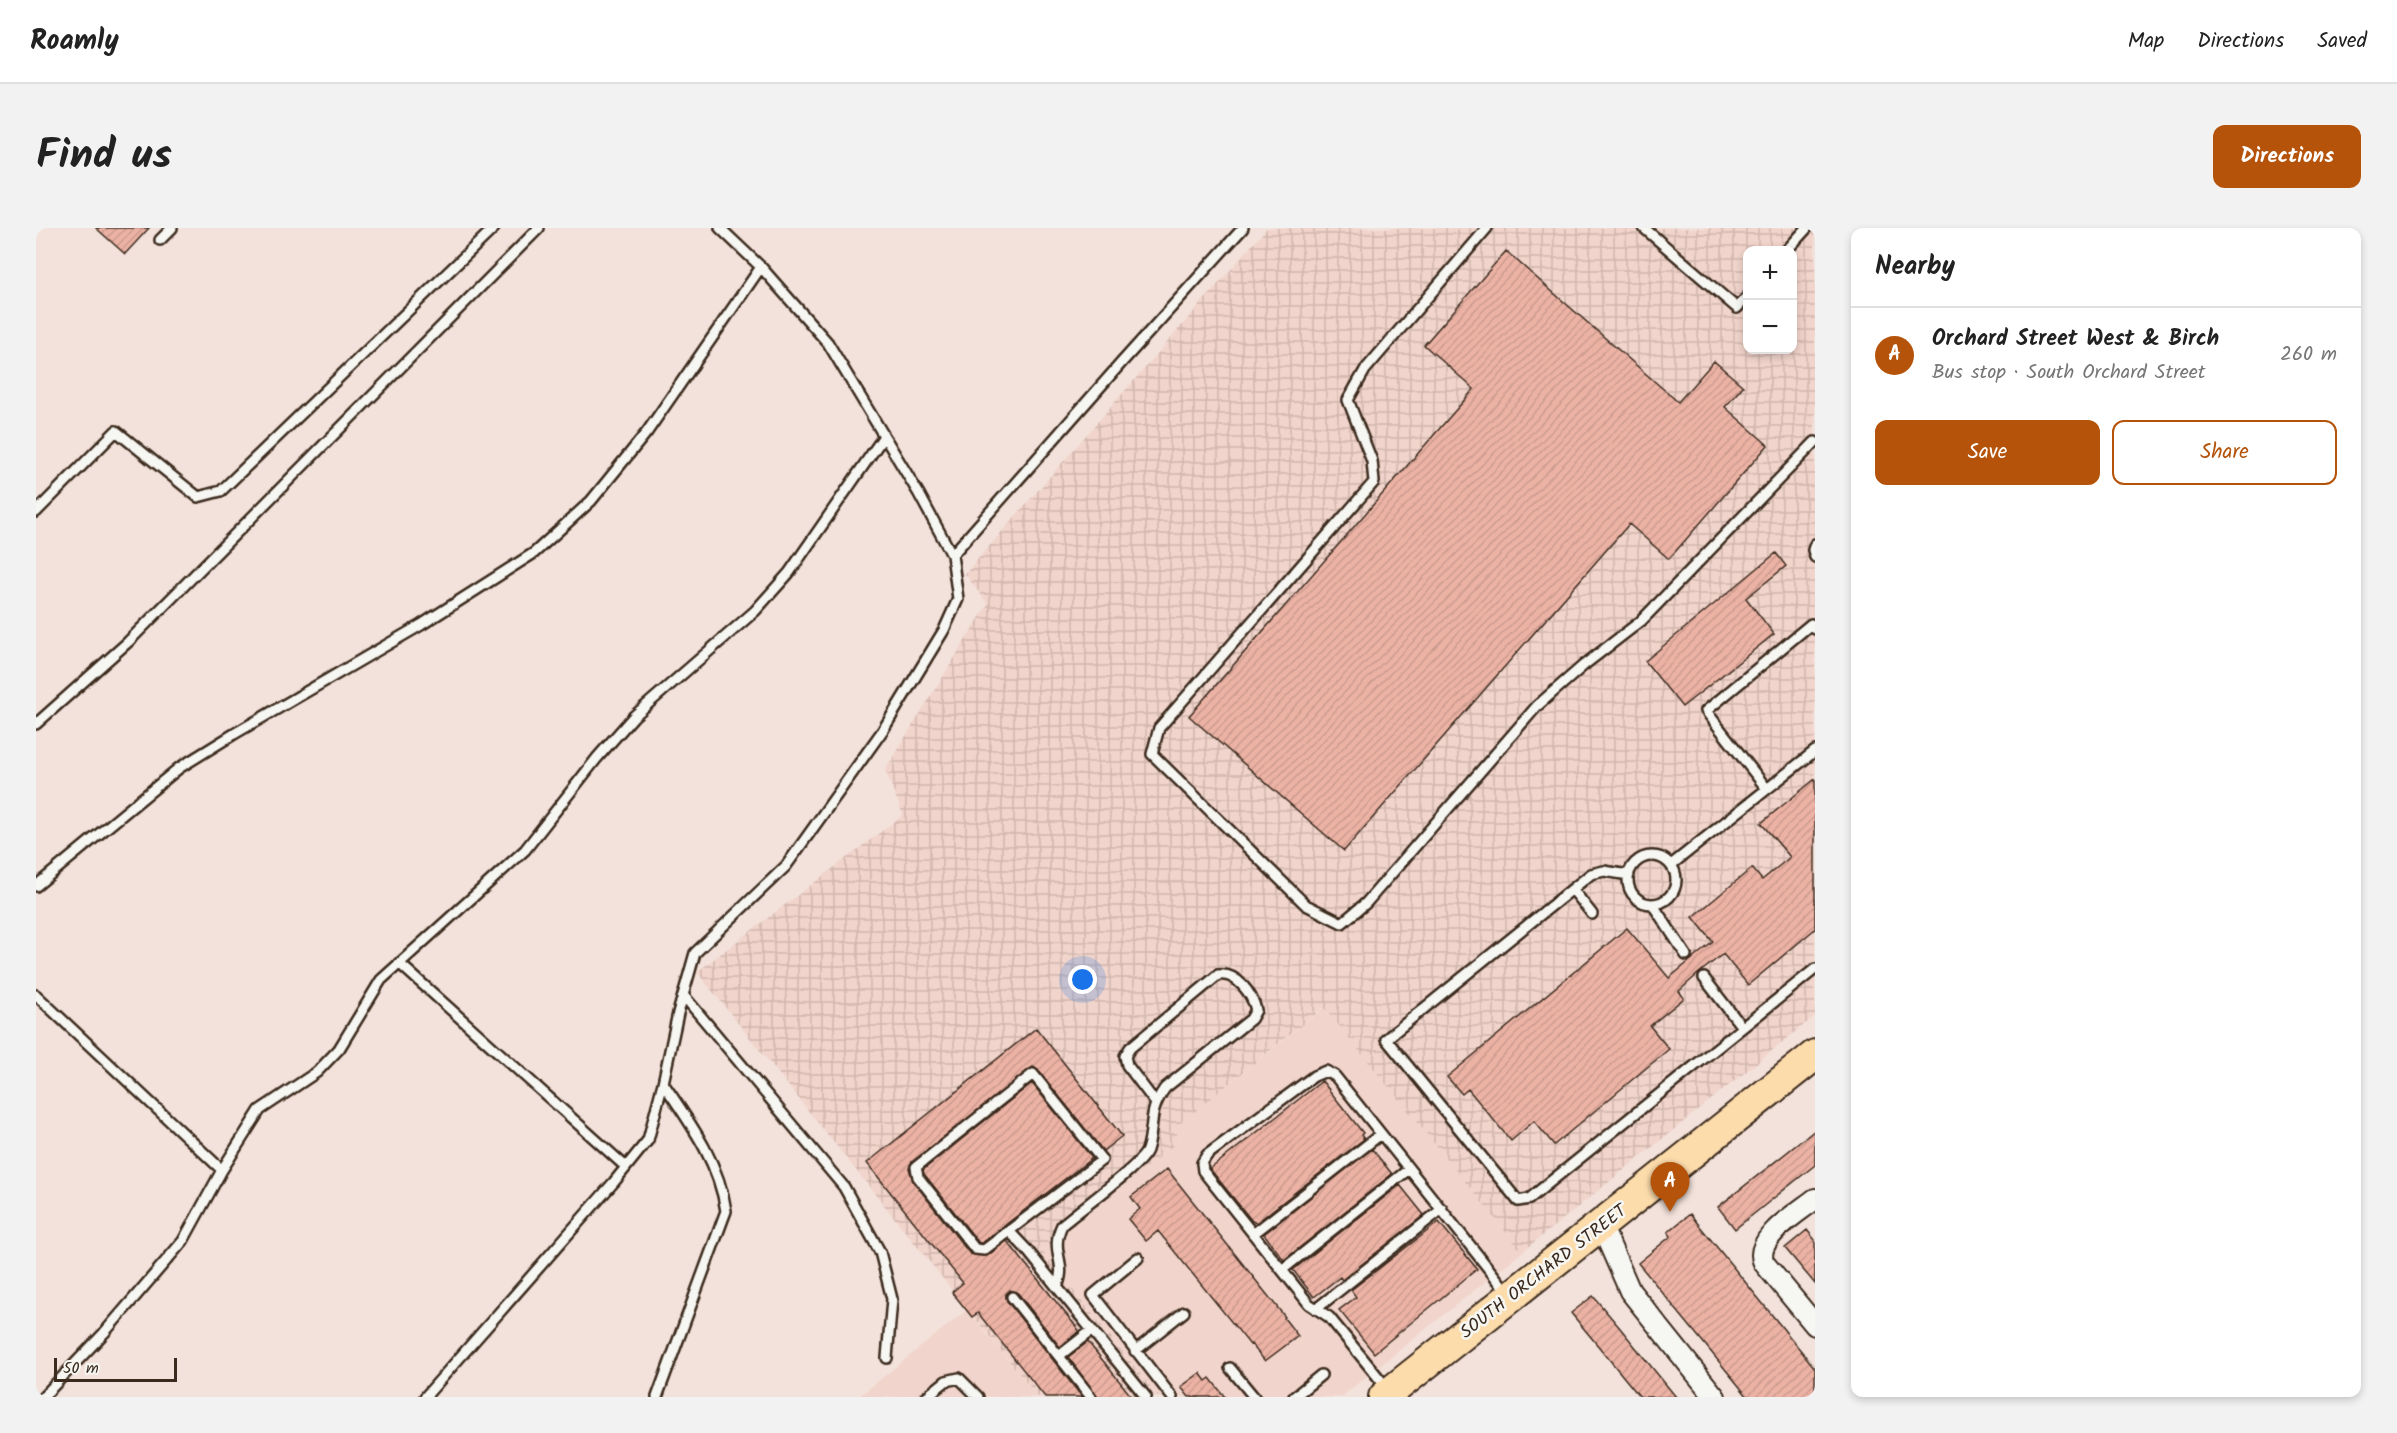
<!DOCTYPE html>
<meta charset="utf-8">
<style>
body{margin:0;font-family:Kalam,sans-serif;background:#f2f2f2;color:#222}
.controls{position:absolute;right:18px;top:18px;display:grid;overflow:hidden;border-radius:12px;box-shadow:0 3px 9px #0003}
.controls button{width:54px;height:54px;display:grid;place-items:center;padding:0;border:0;border-bottom:2px solid #e0e0e0;background:#fff;color:#222;font:30px sans-serif}
.scale{position:absolute;left:18px;bottom:15px;width:123px;box-sizing:border-box;padding-left:6px;border:3px solid #3b2a1e;border-top:0;font-size:16px;line-height:21px;white-space:nowrap;color:#3b2a1e;-webkit-text-stroke:4px #f6f6f2;paint-order:stroke}
.you{position:absolute;left:1047px;top:752px;width:21px;height:21px;margin:-15px;border:4px solid #fff;border-radius:50%;background:#1a73e8;box-shadow:0 0 0 9px #1a73e833}
.badge{display:grid;place-items:center;width:39px;height:39px;border-radius:50%;background:#b45309;color:#fff;font-size:20px;font-weight:700}
.pin{position:absolute;translate:-50% -50px;filter:drop-shadow(0 2px 3px #0008)}
.pin::after{content:'';position:absolute;top:32px;width:21px;height:18px;background:inherit;clip-path:polygon(0 0,100% 0,50% 100%)}
.list{margin:0;padding:0;list-style:none}
h2{display:flex;justify-content:space-between;align-items:center;height:78px;margin:0;padding:0 24px;font-size:26px}
h2 small{font-size:20px;font-weight:400;color:#767676}
.list li{display:grid;grid-template-columns:39px 1fr auto;gap:18px;align-items:center;box-sizing:border-box;height:96px;padding:0 24px;border-top:2px solid #e0e0e0}
.list b{display:block;font-size:22px;white-space:nowrap}
.list p{margin:0;font-size:20px;white-space:nowrap;color:#767676}
.list em{font-size:20px;font-style:normal;color:#767676}
.actions{display:flex;gap:12px;padding:18px 24px}
.actions a{flex:1;padding:14px 0;border:2px solid #b45309;border-radius:12px;text-align:center;font-size:21px;color:#b45309}
.actions .main{background:#b45309;color:#fff}
.map{position:relative;flex:none;width:1779px;height:1169px;overflow:hidden;border-radius:12px}
header{display:flex;align-items:center;gap:36px;box-sizing:border-box;height:84px;padding:0 30px;background:#fff;border-bottom:2px solid #e0e0e0}
header strong{font-size:28px}
nav{display:flex;gap:33px;margin-inline-start:auto;font-size:21px}
.intro{display:flex;align-items:center;justify-content:space-between;box-sizing:border-box;height:144px;padding:0 36px}
h1{margin:0;font-size:42px}
.button{padding:15px 27px;border-radius:12px;background:#b45309;color:#fff;font-size:21px;font-weight:700}
main{display:flex;gap:36px;padding:0 36px}
aside{flex:1;background:#fff;border-radius:12px;box-shadow:0 3px 9px #0003}
.map>svg:first-child{display:block}
</style>
<header>
<strong>Roamly</strong>
<nav><a>Map</a><a>Directions</a><a>Saved</a></nav>
</header>
<div class="intro"><h1>Find us</h1><a class="button">Directions</a></div>
<main>
<div class="map">
<svg width="1779" height="1169" viewBox="0 0 1779 1169">
<defs>
<pattern id="industrial-grid" width="8" height="8" patternUnits="userSpaceOnUse" patternTransform="scale(1.5)"><rect width="8" height="8" fill="#f1d4cb"/><path d="M0 4h8M4 0v8" fill="none" stroke="#d0b6ae"/></pattern>
<pattern id="building-hatch" width="6" height="6" patternUnits="userSpaceOnUse" patternTransform="scale(1.5)"><rect width="6" height="6" fill="#ecb3a5"/><path d="M-1 1l2-2M0 6l6-6M5 7l2-2" fill="none" stroke="#cb9a8e"/></pattern>
</defs>
<rect width="100%" height="100%" fill="#f3e2db"/>
<filter id="ink" filterUnits="userSpaceOnUse"><feTurbulence type="fractalNoise" baseFrequency=".0167" numOctaves="2"/><feDisplacementMap in="SourceGraphic" scale="12" xChannelSelector="R" yChannelSelector="G"/><feConvolveMatrix kernelMatrix="1 2 1 2 8 2 1 2 1" color-interpolation-filters="sRGB"/></filter>
<g filter="url(#ink)">
<path fill="#f1d4cb" d="M1289,779L1486,1024L1305,1169H1123L1006,1023L1145,911L1137,901Z
M931,1082L1002,1169H822Z"/>
<path fill="url(#industrial-grid)" fill-rule="evenodd" d="M1231,0H1779V788L1486,1024L1288,779L1137,901L1145,911L1006,1023L1123,1169H1002L661,744L867,587L849,542L952,376L929,346ZM1712,22H1756V122H1712Z"/>
<path fill="url(#building-hatch)" stroke="#3b2a1e" stroke-width="1.5" d="M60,0H113L89,26Z
M1470,23L1642,174L1678,133L1707,158L1689,179L1732,217L1633,331L1593,296L1308,623L1153,488L1438,161L1388,117Z
M1740,325L1750,338L1710,370L1738,406L1646,479L1609,433Z
M1779,551V701L1712,757L1687,726L1663,745L1643,763L1648,770L1614,798L1633,821L1518,917L1498,893L1475,913L1432,861L1426,866L1411,849L1591,700L1633,750L1677,714L1657,689L1716,640L1726,652L1754,629L1725,595Z
M1000,800L1086,908L1067,923L1002,842L997,839L876,934L873,940L877,953L934,1026L951,1028L971,1013L1042,1101L1043,1103L1024,1119L981,1064L974,1062L970,1066L971,1073L1046,1169H1009L942,1085L936,1089L916,1064L927,1055L831,935Z
M1286,853L1327,905L1325,907L1328,911L1220,995L1216,993L1174,941Z
M996,855L1056,930L946,1015H943L888,946L887,942Z
M1779,902V937L1699,1001L1682,979Z
M1336,921L1356,946L1248,1032L1228,1006Z
M1131,941L1249,1089L1248,1090L1262,1108L1229,1133L1215,1116L1214,1117L1122,1003L1110,1013L1092,991L1104,981L1095,969Z
M1364,957L1388,987L1306,1052L1304,1049L1278,1069L1257,1042Z
M1654,986L1779,1140V1169H1712L1602,1035L1635,1008L1632,1004Z
M1403,994L1441,1041L1338,1125L1303,1082L1320,1069L1315,1062Z
M1771,1002L1779,1012V1056L1749,1020Z
M1557,1068L1584,1100L1640,1169H1604L1559,1114L1535,1085Z
M1052,1114L1096,1169H1062L1032,1129Z
M1164,1145L1170,1153L1174,1150L1189,1169H1153L1145,1159Z"/>
<g fill="none" stroke-linecap="round" stroke-linejoin="round">
<g stroke="#3b2a1e" stroke-width="14">
<path id="service" d="M1451,0L1329,142L1312,172L1336,233L1338,254L1123,500L1116,526L1270,677L1306,695L1330,675L1501,478L1548,437L1605,393L1779,214
M1608,0L1701,80L1712,68
M124,12L136,0
M1751,22L1771,0
M0,284L80,203L162,269L185,263L458,0
M1779,316L1777,322L1779,329
M916,327L1086,134L1207,0
M0,496L92,414L503,0
M1731,561L1670,483L1775,396L1779,401
M1592 652a24 24 0 1 1 48 0a24 24 0 1 1-48 0Z
M1635,637L1779,523
M1593,647L1568,643L1555,646L1350,811L1482,973L1493,971L1779,741
M0,658L143,540L198,506L385,397L498,325L555,273L611,204L725,39
M1537,662L1556,686
M1617,677L1650,727
M363,735L590,939
M1668,750L1706,799
M0,767L186,942
M647,767L808,959L844,1024L856,1071L851,1130
M997,846L1066,932L948,1022L939,1021L882,949L880,939Z
M973,1003L991,1022L1110,1169
M1217,1006L1345,906
M1102,1030L1057,1067L1136,1169
M1246,1042L1373,941
M1021,1059C1032,1034 1013,1024 1026,997C1042,983 1106,937 1111,922C1119,897 1111,885 1129,860L1215,791L1220,782C1216,766 1201,744 1182,747L1094,820L1089,828L1091,837L1119,874
M976,1069L1055,1169
M1280,1081L1406,981
M1099,1123L1148,1084
M1023,1128L1056,1102
M1194,1140L1218,1169
M1351,1160L1293,1089L1273,1076L1167,943L1166,935L1171,927L1278,848L1290,843L1299,848L1472,1065
M7,1169L68,1105L147,1013L186,942L224,882L281,844L303,821L345,752L489,622L561,530L598,488L719,383L753,345L848,208
M389,1169L578,954L612,912L627,855L642,785L659,725L750,638L847,502L908,402L922,371L916,327L883,266L792,115L725,39L684,0
M621,1169L690,983C683,934 655,896 627,855
M890,1169L910,1153L923,1150L942,1169
M1258,1169L1285,1147"/>
</g>
<g stroke="#3b2a1e" stroke-width="24">
<path id="minor" d="M1779,971C1763,984 1716,1011 1728,1035L1779,1097
M1565,997L1594,1063L1679,1169"/>
</g>
<g stroke="#3b2a1e" stroke-width="34">
<path id="primary" d="M1348,1169L1779,827"/>
</g>
<use href="#service" stroke="#f6f6f2" stroke-width="9"/>
<use href="#minor" stroke="#f6f6f2" stroke-width="20"/>
<use href="#primary" stroke="#fddcac" stroke-width="30"/>
</g>
</g>
<g text-anchor="middle" stroke-width="5" stroke-linejoin="round" paint-order="stroke">
<g font-size="18" fill="#3b2a1e" stroke="#f6f6f2">
<text transform="translate(1507 1043) rotate(-38)" y="6">SOUTH ORCHARD STREET</text>
</g>
</g>
</svg>
<div class="controls">
<button>+</button>
<button>−</button>
</div>
<div class="scale">50 m</div>
<div class="you"></div>
<div class="pin badge" style="left:1634px;top:984px">A</div>
</div>
<aside>
<h2>Nearby<small></small></h2>
<ul class="list">
<li><span class="badge">A</span><div><b>Orchard Street West &amp; Birch</b><p>Bus stop · South Orchard Street</p></div><em>260 m</em></li>
</ul>
<div class="actions"><a class="main">Save</a><a>Share</a></div>
</aside>
</main>
